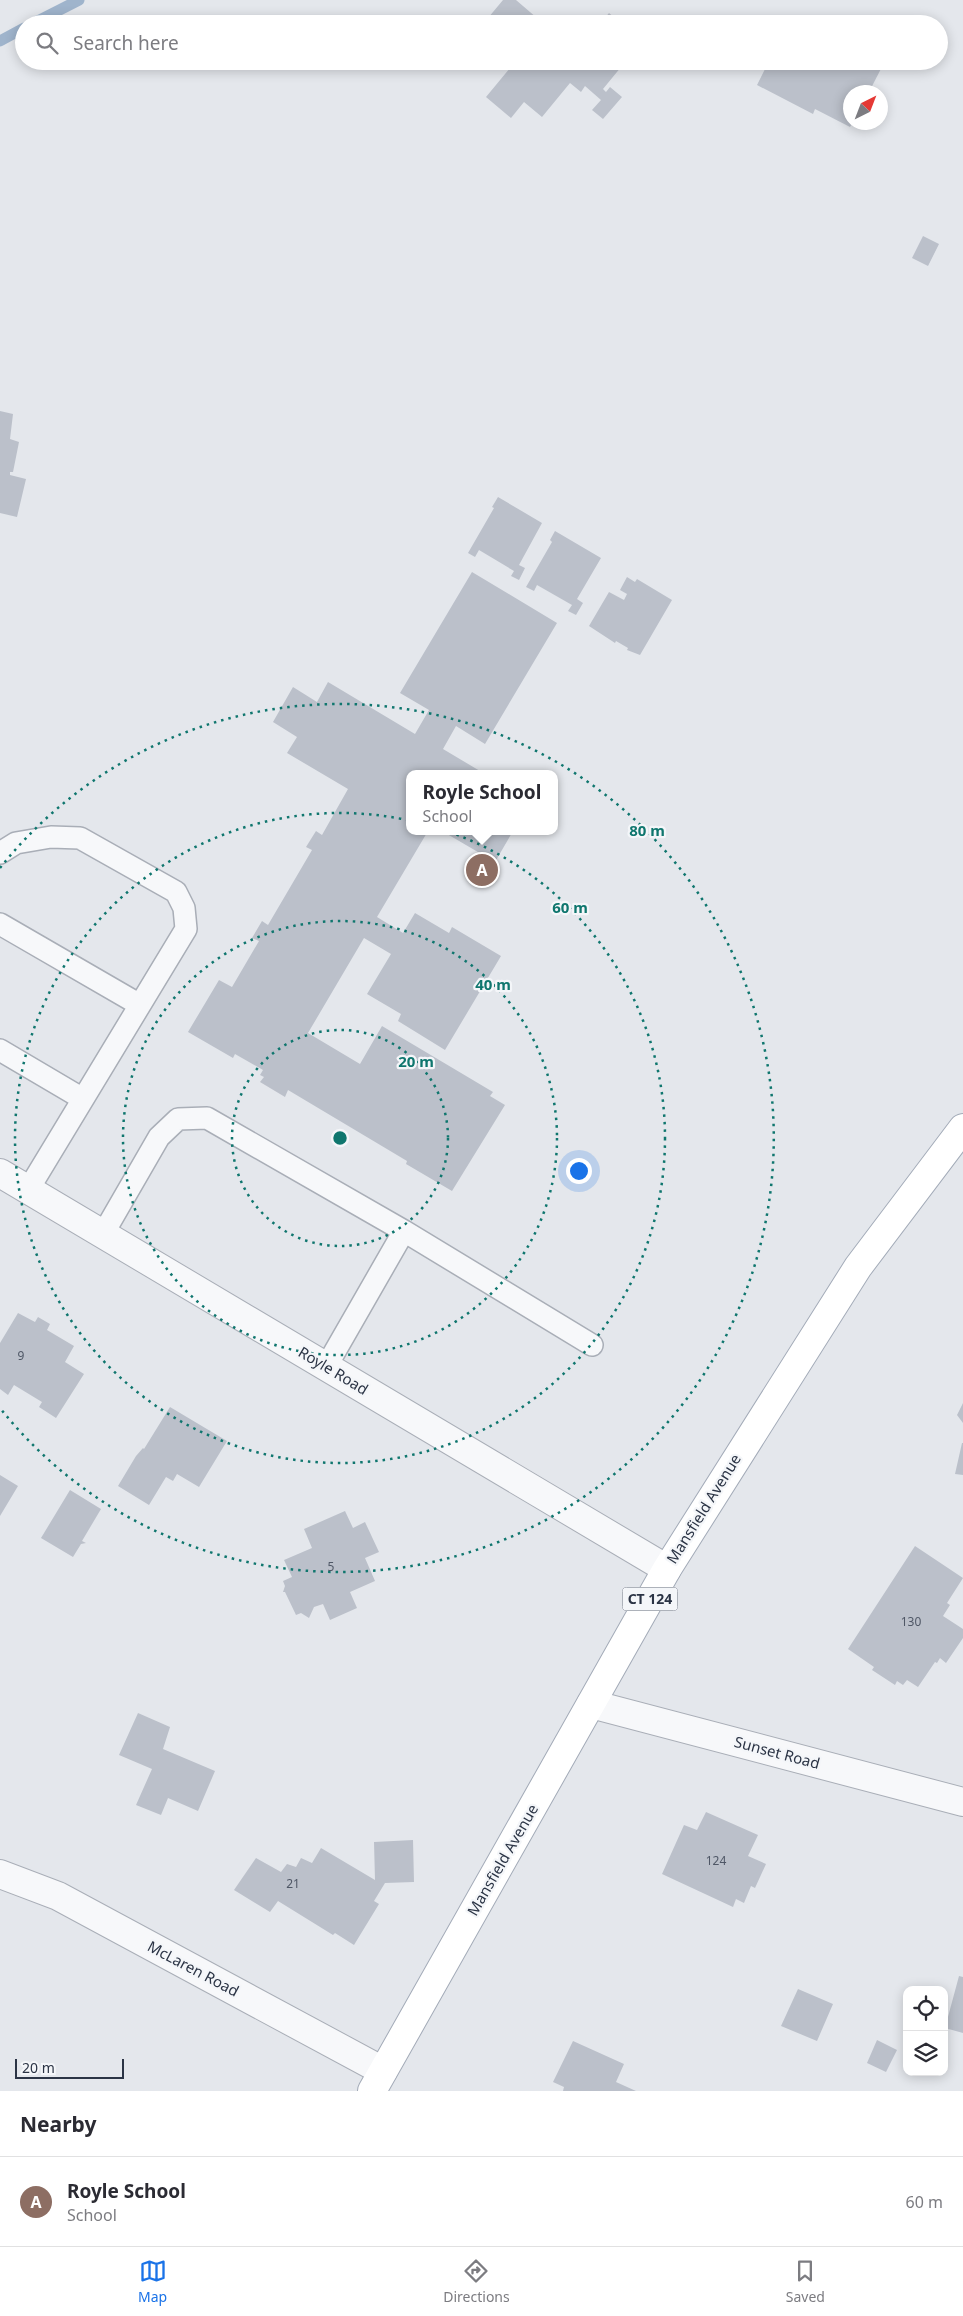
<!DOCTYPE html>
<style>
body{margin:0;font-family:"Noto Sans",sans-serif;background:#f7f7f7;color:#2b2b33}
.controls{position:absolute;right:15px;bottom:15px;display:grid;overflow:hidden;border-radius:10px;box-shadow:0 2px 12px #0003}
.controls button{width:45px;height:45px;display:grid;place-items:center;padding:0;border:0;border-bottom:1px solid #e1e1e2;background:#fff;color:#2b2b33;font:25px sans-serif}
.compass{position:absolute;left:843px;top:85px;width:45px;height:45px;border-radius:50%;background:#fff;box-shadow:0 2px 12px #0003;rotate:42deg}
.scale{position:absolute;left:15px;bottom:12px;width:109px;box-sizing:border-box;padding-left:5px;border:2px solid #2b3445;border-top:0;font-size:14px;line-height:18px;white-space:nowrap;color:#2b3445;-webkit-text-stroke:4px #f4f6f9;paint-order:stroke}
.you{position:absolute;left:578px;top:1170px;width:18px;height:18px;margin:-12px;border:4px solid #fff;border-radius:50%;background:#1a73e8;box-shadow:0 0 0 8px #1a73e833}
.badge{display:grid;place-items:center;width:32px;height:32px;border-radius:50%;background:#1a73e8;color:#fff;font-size:16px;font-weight:700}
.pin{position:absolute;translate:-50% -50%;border:2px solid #fff;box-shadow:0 1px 5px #0006}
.popup{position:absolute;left:406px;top:770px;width:152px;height:65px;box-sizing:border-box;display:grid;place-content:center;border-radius:10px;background:#fff;filter:drop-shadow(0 1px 4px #0005);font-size:16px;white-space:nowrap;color:#7c7c81}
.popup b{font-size:19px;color:#2b2b33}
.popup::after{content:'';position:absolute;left:50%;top:100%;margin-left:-10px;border:10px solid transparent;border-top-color:#fff}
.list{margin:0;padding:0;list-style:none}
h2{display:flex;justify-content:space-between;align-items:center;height:65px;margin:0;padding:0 20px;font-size:21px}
h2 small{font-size:16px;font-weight:400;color:#7c7c81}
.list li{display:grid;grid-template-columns:32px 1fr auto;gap:15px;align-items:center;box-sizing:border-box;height:90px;padding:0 20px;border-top:1px solid #e1e1e2}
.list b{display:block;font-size:19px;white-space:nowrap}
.list p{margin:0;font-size:16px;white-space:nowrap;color:#7c7c81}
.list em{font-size:16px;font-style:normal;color:#7c7c81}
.icon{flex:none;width:28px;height:28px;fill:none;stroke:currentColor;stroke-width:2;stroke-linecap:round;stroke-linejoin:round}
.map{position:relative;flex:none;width:963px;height:2091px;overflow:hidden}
.search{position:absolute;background:#fff;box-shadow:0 2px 12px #0003;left:15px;right:15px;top:15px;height:55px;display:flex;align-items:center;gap:12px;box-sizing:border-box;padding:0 18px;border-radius:28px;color:#7c7c81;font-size:19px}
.sheet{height:155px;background:#fff}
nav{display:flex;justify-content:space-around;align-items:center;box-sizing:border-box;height:70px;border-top:1px solid #e1e1e2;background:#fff;font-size:14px;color:#7c7c81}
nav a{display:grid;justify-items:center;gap:2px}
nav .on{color:#1a73e8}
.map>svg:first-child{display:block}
</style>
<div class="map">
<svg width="963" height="2091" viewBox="0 0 963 2091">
<rect width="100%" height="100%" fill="#e4e7ec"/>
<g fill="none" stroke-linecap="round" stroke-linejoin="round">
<path stroke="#9fb4cc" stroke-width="11" d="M32,24L79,0
M0,41L24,28"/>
</g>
<path fill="#bbc0ca" d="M503,0H516L544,24H483Z
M609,13L622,24H600Z
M502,61H626L603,89L606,92L610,87L622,97L603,119L592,110L601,100L585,86L581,92L570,83L542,117L524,102L511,118L486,97L510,68Z
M769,61H885L869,92H850V122H853L850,127L815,109L813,114L757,85Z
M923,236L939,244L928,266L912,258Z
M0,411L13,414L10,439L19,442L13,472H10V475L26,479L17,517L0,513Z
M498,497L542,523L519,565L525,568L519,580L511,576L514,571L479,550L475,557L468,553L494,508L492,507Z
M555,531L601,558L577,599L583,603L576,615L568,611L572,605L537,585L534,591L526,587L552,542L550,540Z
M472,572L557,623L485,744L456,726L443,749L485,774H410V831H428L377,917L403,933L415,913L449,933L452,927L501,956L445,1050L398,1021L401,1014L367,994L391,954L364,938L308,1033L360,1064L382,1026L493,1092L490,1096L505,1105L452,1191L406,1164L407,1161L288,1090L285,1097L260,1082L264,1077L260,1075L263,1070L235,1054L233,1058L188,1032L219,980L232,987L259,941L252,938L262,921L268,925L312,850L306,847L316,831L322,835L348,789L287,753L297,737L273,722L293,687L317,702L328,682L415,734L429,710L400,693Z
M627,577L635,582L637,579L672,600L640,655L627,650L628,648L616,641L615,643L589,626L609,592L624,600L627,594L620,590Z
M442,831H513L495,862Z
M18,1313L35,1322L38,1317L50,1324L47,1330L74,1346L65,1362L84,1374L56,1418L39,1407L42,1402L14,1385L8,1395L0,1389V1343Z
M963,1403V1423L957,1415Z
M170,1407L227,1441L199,1487L177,1474L173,1481L166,1477L149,1505L118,1486L136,1456L143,1448L144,1449Z
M962,1443H963V1475L955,1474Z
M0,1475L18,1486L0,1516Z
M70,1490L101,1509L82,1541L86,1543L81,1544L73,1557L41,1538Z
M345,1511L353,1528L365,1522L379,1552L365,1558L375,1581L350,1592L357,1608L330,1620L323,1604L314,1607L309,1618L301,1613L296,1615L285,1592H283L285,1586L283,1581L292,1577L284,1560L312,1548L304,1529Z
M915,1546L963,1578L947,1603L950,1605L943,1616L963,1629V1638L946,1663L940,1658L937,1663L935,1662L918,1687L907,1680L903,1685L897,1681L895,1685L872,1670L874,1667L848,1649Z
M138,1713L170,1727L163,1749L215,1771L198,1811L168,1798L161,1815L136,1805L152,1769L119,1755Z
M706,1812L758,1835L748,1856L766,1864L755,1888L751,1886L744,1903L736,1899L733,1907L662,1874L684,1825L697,1830Z
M413,1840L414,1882L385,1883L374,1901L379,1904L354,1945L335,1933L333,1935L278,1901L270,1912L234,1890L256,1858L281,1872L287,1864L296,1867L301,1858L312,1863L321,1848L375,1880L374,1842Z
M959,1976L963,1977V2033L945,2028Z
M798,1989L833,2004L817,2041L781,2026Z
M877,2040L897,2050L886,2072L867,2063Z
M573,2041L624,2064L616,2082L636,2091H563L564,2087L553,2082Z"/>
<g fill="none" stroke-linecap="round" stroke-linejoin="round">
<g stroke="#a9aeb7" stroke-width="24">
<path id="service" d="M0,853L16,843L51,837L80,838L176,892L184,908L186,929L28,1190
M0,924L140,1005
M0,1050L83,1099
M404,1231L592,1345
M103,1234L159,1137L178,1119L207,1118L404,1231L326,1367"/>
</g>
<g stroke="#a9aeb7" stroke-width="30">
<path id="minor" d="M0,1173L667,1569
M591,1704L963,1802"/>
</g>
<g stroke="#a9aeb7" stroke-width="30">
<path id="tertiary" d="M0,1874L58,1896L383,2071"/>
</g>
<g stroke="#a3abb8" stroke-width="30">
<path id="primary" d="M372,2091L667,1569L858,1267L963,1128"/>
</g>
<use href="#service" stroke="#f7f8fa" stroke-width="21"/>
<use href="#minor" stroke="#f7f8fa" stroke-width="28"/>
<use href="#tertiary" stroke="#f7f8fa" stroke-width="28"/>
<use href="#primary" stroke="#fff" stroke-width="28"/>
</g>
<g fill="none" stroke="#0f766e" stroke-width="2.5" stroke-dasharray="2.5 5">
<circle cx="340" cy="1138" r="108"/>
<circle cx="340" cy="1138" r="217"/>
<circle cx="340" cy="1138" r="325"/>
<path d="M0 868A434 434 0 1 1 0 1408"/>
</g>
<g text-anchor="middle" stroke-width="4.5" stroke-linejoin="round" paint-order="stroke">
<g font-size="12" fill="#4f5766">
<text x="21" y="1360">9</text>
<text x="331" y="1571">5</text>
<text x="911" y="1626">130</text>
<text x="716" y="1865">124</text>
<text x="293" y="1888">21</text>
</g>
<rect fill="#f4f6f9" stroke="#676e7b" stroke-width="1" x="622.5" y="1587.5" width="55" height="23" rx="4"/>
<g font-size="14" font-weight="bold" fill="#2b3445">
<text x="650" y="1604">CT 124</text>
</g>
<g font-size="15" fill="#2b3445" stroke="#f4f6f9">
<text transform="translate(333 1371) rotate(31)" y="5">Royle Road</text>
<text transform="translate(704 1509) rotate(-58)" y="5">Mansfield Avenue</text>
<text transform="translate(777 1753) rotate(15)" y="5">Sunset Road</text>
<text transform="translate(503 1860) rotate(-60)" y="5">Mansfield Avenue</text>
<text transform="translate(193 1969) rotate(28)" y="5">McLaren Road</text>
</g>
</g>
<circle cx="340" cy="1138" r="8" fill="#0f766e" stroke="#f4f6f9" stroke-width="2.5"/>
<g font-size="15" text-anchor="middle" font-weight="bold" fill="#0f766e" stroke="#f4f6f9" stroke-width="4.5" stroke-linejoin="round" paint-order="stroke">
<text x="647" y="836">80 m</text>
<text x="570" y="913">60 m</text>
<text x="493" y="990">40 m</text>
<text x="416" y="1067">20 m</text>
</g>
</svg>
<div class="controls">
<button><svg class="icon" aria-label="locate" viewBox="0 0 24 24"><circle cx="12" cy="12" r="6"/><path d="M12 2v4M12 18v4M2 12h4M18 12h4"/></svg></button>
<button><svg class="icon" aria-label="layers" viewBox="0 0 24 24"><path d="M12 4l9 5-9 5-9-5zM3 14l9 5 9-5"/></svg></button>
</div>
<svg class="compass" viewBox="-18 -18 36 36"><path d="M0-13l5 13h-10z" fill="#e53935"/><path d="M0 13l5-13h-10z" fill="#7c7c81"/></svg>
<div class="scale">20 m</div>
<div class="you"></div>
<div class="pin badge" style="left:482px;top:870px;background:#8d6e63">A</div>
<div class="popup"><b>Royle School</b>School</div>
<div class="search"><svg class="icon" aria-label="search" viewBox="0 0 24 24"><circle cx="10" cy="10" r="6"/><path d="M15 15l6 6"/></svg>Search here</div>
</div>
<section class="sheet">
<h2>Nearby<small></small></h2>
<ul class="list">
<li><span class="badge" style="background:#8d6e63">A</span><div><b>Royle School</b><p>School</p></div><em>60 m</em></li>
</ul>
</section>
<nav>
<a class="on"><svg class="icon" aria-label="map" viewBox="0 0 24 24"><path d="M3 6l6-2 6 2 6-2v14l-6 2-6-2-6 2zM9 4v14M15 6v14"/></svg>Map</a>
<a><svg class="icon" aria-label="directions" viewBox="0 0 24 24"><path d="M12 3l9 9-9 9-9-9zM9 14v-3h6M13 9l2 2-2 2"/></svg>Directions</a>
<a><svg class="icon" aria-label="saved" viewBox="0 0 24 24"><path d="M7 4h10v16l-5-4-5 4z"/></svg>Saved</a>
</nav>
